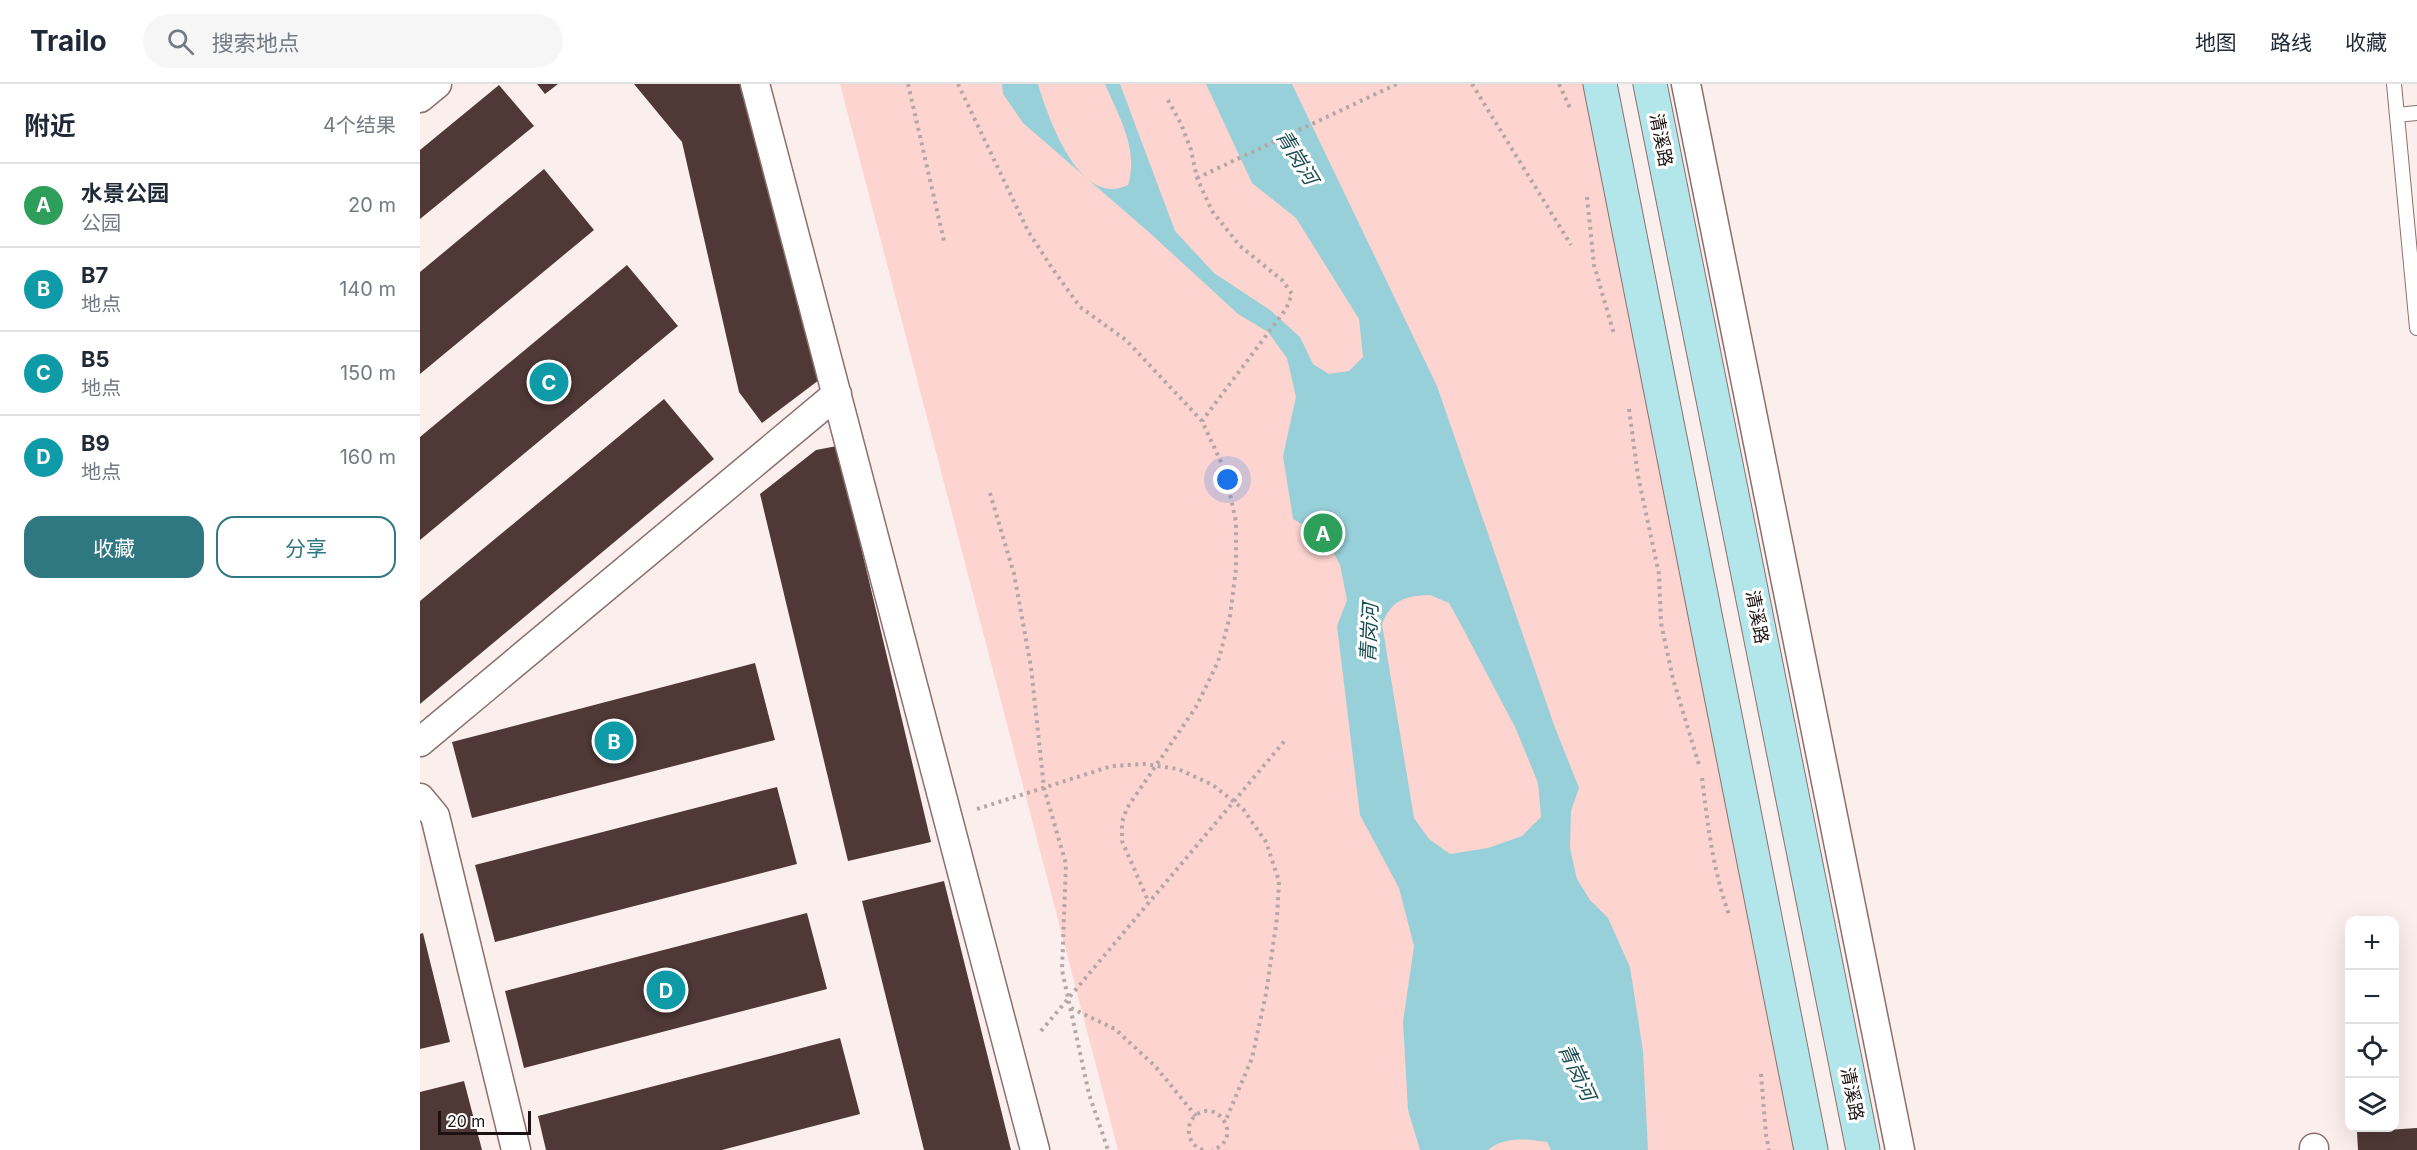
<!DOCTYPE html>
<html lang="zh">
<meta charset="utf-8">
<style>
body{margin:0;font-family:Inter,"Noto Sans SC",sans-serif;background:#f6f6f7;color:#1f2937}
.controls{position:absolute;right:18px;bottom:18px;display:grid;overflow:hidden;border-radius:12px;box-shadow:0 6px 24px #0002}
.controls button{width:54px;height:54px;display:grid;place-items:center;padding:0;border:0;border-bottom:2px solid #e0e1e3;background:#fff;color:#1f2937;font:30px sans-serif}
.scale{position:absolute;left:18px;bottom:15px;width:93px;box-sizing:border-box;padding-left:6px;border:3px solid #1b1211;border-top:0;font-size:16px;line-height:21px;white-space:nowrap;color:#1b1211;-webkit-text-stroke:4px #fff;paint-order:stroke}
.you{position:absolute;left:808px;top:396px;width:21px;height:21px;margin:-15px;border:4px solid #fff;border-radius:50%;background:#1a73e8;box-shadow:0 0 0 9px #1a73e833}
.badge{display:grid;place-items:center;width:39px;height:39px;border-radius:50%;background:#2f7781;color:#fff;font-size:20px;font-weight:700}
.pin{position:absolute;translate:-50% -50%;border:3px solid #fff;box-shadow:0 2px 6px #0006}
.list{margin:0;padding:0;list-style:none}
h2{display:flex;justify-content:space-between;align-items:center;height:78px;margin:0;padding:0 24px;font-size:26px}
h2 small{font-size:20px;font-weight:400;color:#747a83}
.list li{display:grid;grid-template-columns:39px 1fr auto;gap:18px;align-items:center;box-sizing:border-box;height:84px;padding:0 24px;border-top:2px solid #e0e1e3}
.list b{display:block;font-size:22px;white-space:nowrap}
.list p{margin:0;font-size:20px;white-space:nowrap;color:#747a83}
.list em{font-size:20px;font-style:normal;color:#747a83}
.actions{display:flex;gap:12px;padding:18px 24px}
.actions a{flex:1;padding:14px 0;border:2px solid #2f7781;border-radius:18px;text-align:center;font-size:21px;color:#2f7781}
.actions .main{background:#2f7781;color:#fff}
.icon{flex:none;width:33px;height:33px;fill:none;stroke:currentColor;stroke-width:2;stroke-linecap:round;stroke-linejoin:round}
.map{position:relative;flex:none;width:1997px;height:1066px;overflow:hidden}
header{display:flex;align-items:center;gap:36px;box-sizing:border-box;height:84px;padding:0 30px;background:#fff;border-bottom:2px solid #e0e1e3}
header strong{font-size:28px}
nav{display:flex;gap:33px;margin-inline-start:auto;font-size:21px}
.search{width:420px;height:54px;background:#f6f6f7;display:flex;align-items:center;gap:15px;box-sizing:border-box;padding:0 21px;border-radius:33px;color:#747a83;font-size:22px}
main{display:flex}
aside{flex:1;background:#fff}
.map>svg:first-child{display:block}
</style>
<header>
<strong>Trailo</strong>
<div class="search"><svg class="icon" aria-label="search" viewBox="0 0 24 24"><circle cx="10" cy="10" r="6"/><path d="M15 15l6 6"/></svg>搜索地点</div>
<nav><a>地图</a><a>路线</a><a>收藏</a></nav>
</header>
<main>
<aside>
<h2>附近<small>4个结果</small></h2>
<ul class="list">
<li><span class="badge" style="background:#2e9e5b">A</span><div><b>水景公园</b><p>公园</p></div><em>20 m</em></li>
<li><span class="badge" style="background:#0f9aa8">B</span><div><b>B7</b><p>地点</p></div><em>140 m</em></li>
<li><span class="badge" style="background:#0f9aa8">C</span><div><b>B5</b><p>地点</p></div><em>150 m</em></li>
<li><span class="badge" style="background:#0f9aa8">D</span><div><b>B9</b><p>地点</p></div><em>160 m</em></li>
</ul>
<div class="actions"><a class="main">收藏</a><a>分享</a></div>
</aside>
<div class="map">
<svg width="1997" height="1066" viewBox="0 0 1997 1066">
<rect width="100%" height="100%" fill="#fbefee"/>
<path fill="#fed4d0" d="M420,0H1180L1391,1066H698Z"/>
<path fill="#98d0d9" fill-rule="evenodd" d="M582,0H618C628,34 660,125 708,101C719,65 699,33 685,0H700L755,147L794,189L850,226L880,253L893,280L909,290L929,287L943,273L939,235L876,134L832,99L786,0H872L1017,302L1134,641L1159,704L1151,727L1150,764L1157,795L1170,816L1188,834L1210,883L1223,967L1228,1066H1131L1127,1058C1108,1055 1084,1052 1068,1066H1000L988,1026L983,938L994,862L979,804L940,731L917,542L927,516L920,481L906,454L873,435L863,372L876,313L867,274L848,248L818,230L731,150L603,39L583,10ZM1010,511L1029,519L1039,537L1096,645L1118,699L1121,733L1102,752L1068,764L1030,770L1009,755L994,734L962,540C972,516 984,512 1010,511Z"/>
<path fill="#4f3836" d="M117,0H138L125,10Z
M214,0H321L399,296L342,339L319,308L262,58Z
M79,1L114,42L0,135V66Z
M124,85L174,146L0,290V188Z
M207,181L258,242L0,456V353Z
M244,315L294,375L0,620V517Z
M417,362L511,758L428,777L340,410L396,366Z
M335,579L355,656L52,734L32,658Z
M357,703L377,780L75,858L55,781Z
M524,797L591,1066H504L442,817Z
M387,829L407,905L104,984L85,907Z
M3,849L30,958L0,965V850Z
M420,954L440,1030L302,1066H126L118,1032Z
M44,997L62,1066H0V1008Z
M1997,1044V1066H1938L1937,1048Z"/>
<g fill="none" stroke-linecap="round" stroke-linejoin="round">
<g stroke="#8a706d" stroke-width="16">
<path id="service" d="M1974,0L1997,244
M1977,31L1997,29"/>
</g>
<g stroke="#8a706d" stroke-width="31">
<path id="minor" d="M335,0L615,1066
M1266,0L1480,1066
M0,14L17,0
M0,658L417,310
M0,714L15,732L96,1066
M1894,1064V1066"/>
</g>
<g stroke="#8a706d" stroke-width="35">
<path id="secondary" d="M1180,0L1391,1066
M1230,0L1443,1066"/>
</g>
<path stroke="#b3a8a7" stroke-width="4" stroke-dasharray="3 4.5" stroke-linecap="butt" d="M488,0L524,157
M538,0L608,147L632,184L660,223L706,256L782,337L805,387L816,438V485L810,532L798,578L776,623L707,724L702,738V757L729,819
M1052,0L1151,161
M1139,0L1150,24
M748,16L761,40L771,66L777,94L792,127L820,162L862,196L872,210L866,225L782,337
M777,94L977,0
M1167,113L1174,181L1194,250
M1209,325L1218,392L1239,490L1241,539L1253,595L1280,684
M570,409L594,490L611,583L624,704L646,780L642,886L669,1010L688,1066
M1282,694C1288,742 1293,788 1310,833
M557,725L692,682L724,680L758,685L793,701L823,725L846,758L859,797L857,834L846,910L832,974L805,1038
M651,924L695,945L735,982L776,1032
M621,947L867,654
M1341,990L1346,1051L1349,1066
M783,1066C775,1063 770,1058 769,1049C768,1043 770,1037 775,1032C798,1012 825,1056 792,1066"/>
<use href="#service" stroke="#fff" stroke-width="14"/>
<use href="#minor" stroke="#fff" stroke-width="28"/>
<use href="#secondary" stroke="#b3e6eb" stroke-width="33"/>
</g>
<g text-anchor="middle" stroke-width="6" stroke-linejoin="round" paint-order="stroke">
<g font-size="18" fill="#1b1211" stroke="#fff">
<text transform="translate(1241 56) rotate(79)" y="6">清溪路</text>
<text transform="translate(1337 533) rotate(79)" y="6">清溪路</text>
<text transform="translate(1432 1010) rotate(79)" y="6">清溪路</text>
</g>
<g font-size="20" font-style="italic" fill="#1a4c53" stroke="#fff">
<text transform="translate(877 73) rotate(58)" y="7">青岗河</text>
<text transform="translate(949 549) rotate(-87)" y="7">青岗河</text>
<text transform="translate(1157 988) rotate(65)" y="7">青岗河</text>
</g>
</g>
</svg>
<div class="controls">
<button>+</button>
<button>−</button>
<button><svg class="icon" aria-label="locate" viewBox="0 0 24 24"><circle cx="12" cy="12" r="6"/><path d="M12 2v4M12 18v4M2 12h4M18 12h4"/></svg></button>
<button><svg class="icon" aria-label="layers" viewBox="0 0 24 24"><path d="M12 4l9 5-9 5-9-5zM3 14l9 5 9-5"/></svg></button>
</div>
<div class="scale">20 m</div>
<div class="you"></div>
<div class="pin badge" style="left:903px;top:449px;background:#2e9e5b">A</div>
<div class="pin badge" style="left:194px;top:657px;background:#0f9aa8">B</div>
<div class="pin badge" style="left:129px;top:298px;background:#0f9aa8">C</div>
<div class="pin badge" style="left:246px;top:906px;background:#0f9aa8">D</div>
</div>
</main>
